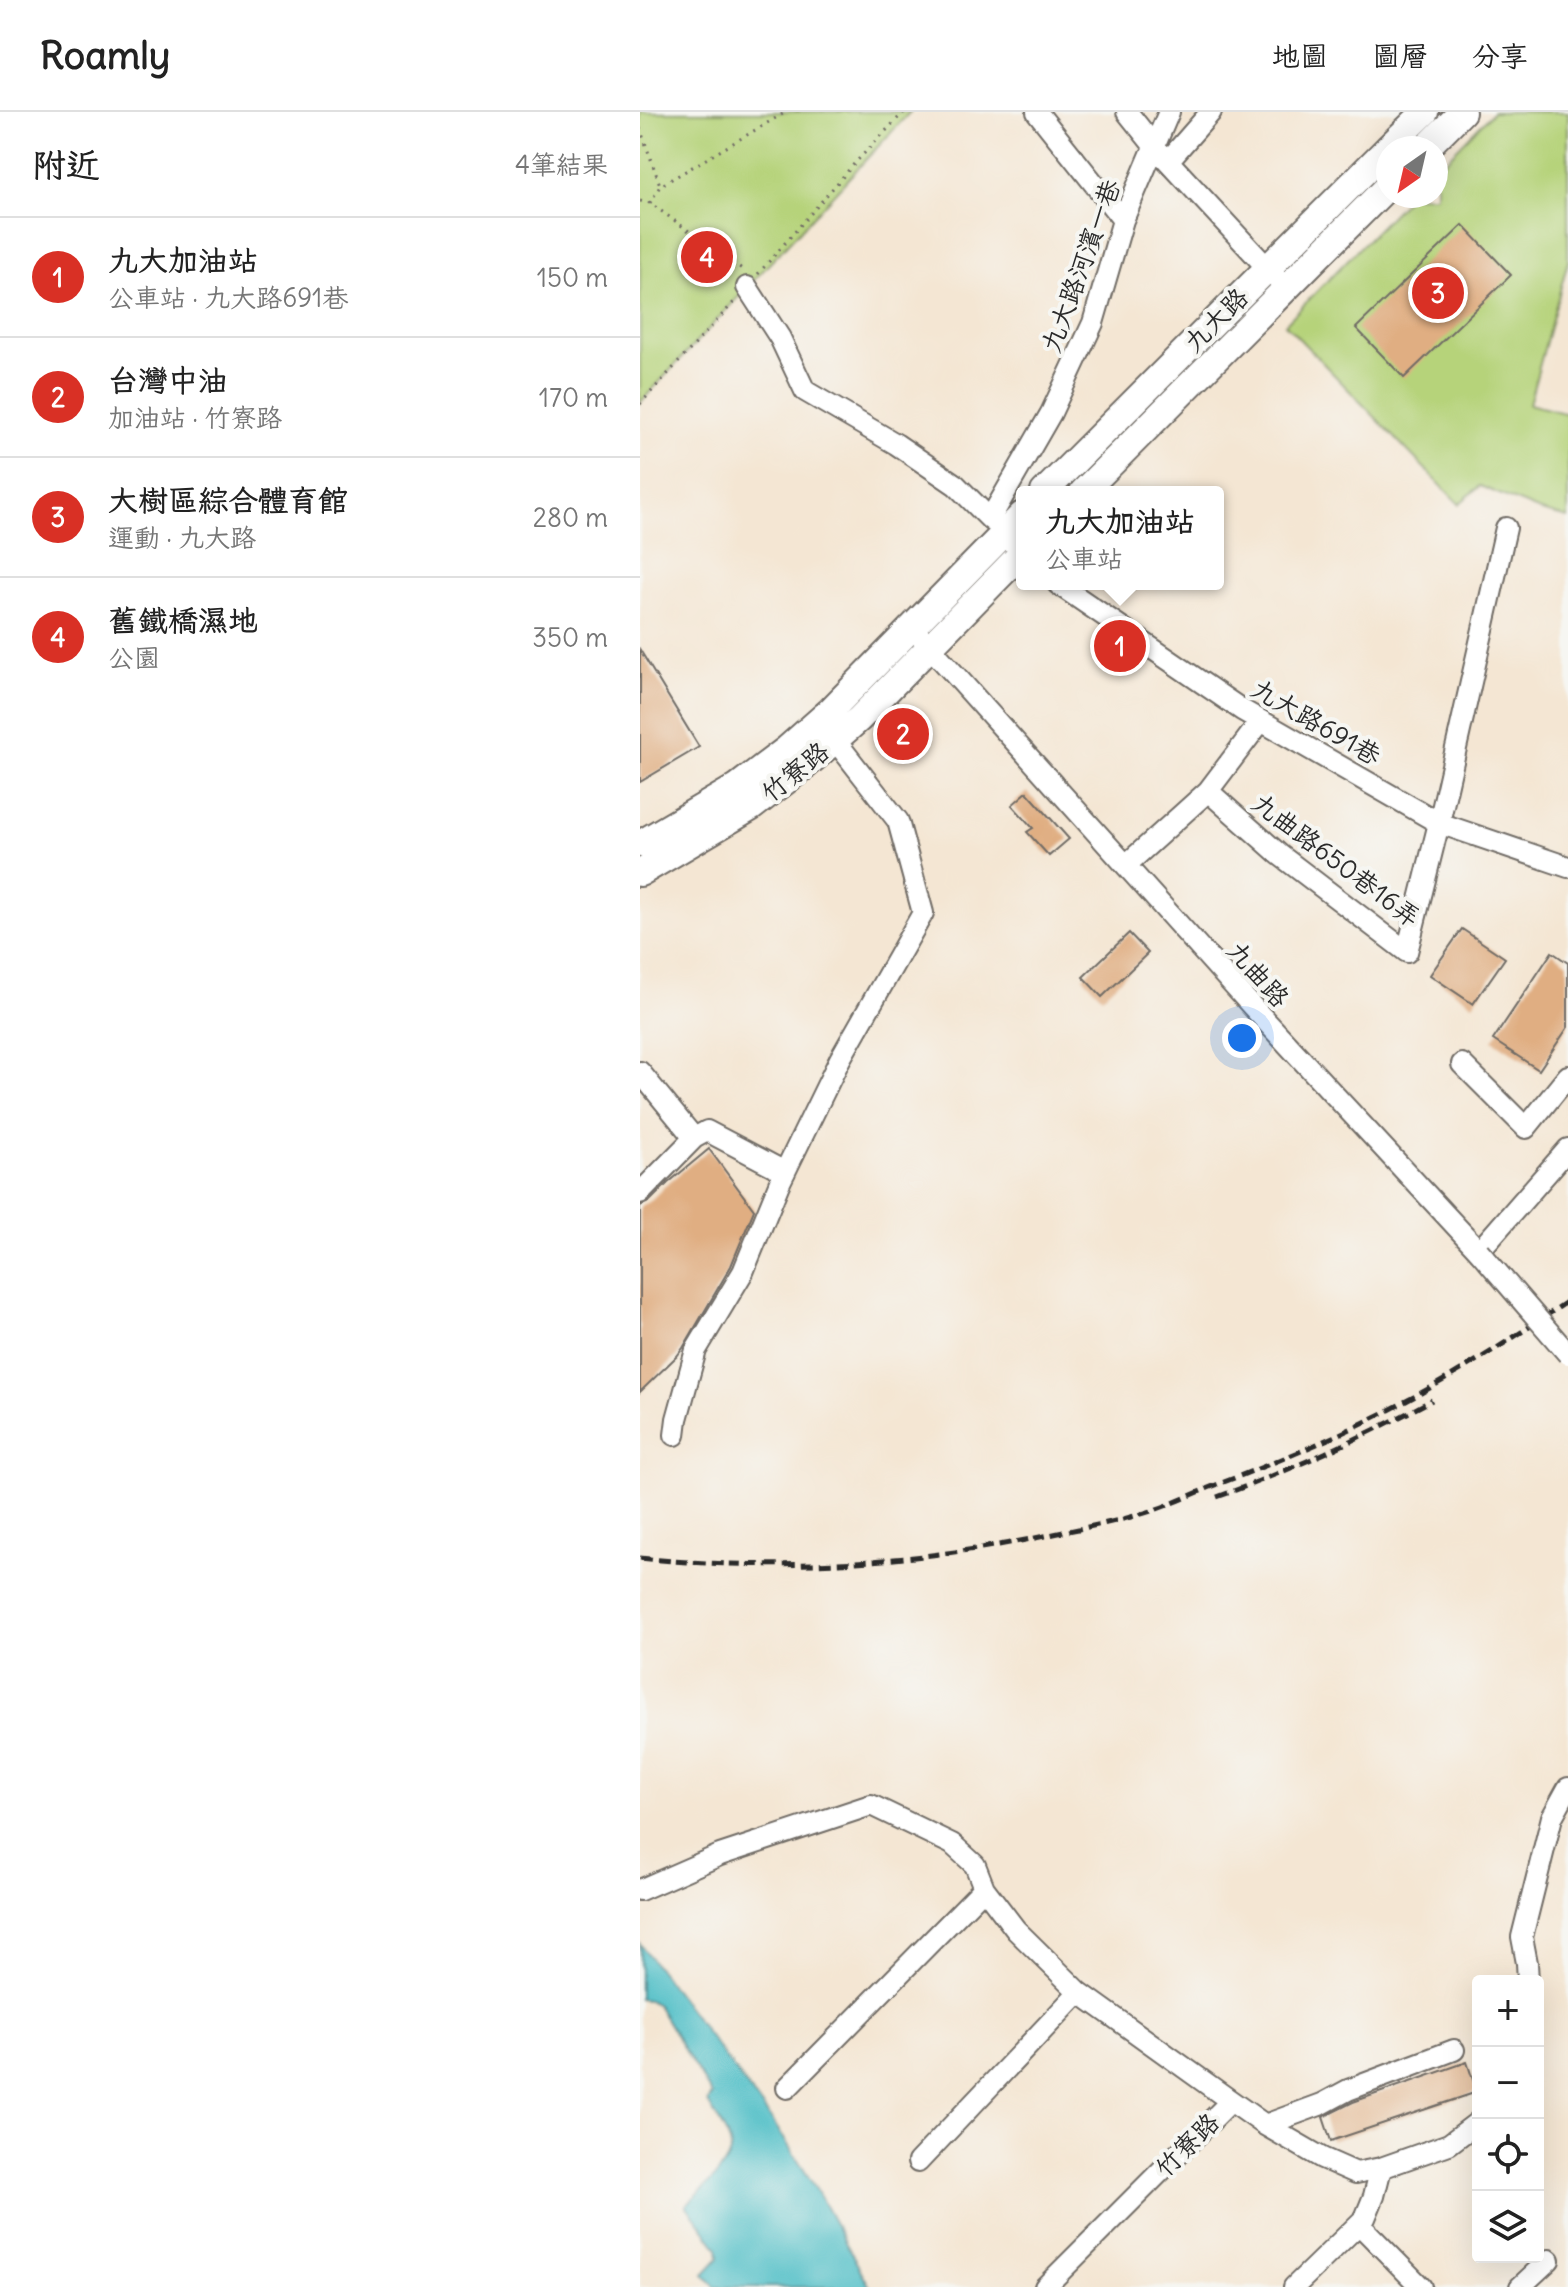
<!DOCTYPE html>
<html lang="zh-TW">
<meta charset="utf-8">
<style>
body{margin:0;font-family:Delius,"LXGW WenKai TC",sans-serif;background:#f6f6f6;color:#222}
.controls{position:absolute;right:24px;bottom:24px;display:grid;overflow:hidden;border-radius:8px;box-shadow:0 8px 32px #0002}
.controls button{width:72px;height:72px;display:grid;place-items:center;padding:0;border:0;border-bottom:2px solid #e0e0e0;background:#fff;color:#222;font:40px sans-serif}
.compass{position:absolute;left:736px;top:24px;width:72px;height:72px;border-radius:50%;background:#fff;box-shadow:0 8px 32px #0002;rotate:214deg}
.you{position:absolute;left:602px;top:926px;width:28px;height:28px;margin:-20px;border:6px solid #fff;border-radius:50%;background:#1a73e8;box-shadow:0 0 0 12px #1a73e833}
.badge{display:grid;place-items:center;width:52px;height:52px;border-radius:50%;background:#d93025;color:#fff;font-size:26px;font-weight:700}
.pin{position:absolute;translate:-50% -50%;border:4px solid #fff;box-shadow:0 2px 8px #0006}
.popup{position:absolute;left:376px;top:374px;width:208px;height:104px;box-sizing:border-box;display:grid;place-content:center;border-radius:8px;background:#fff;filter:drop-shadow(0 2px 6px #0005);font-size:26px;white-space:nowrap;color:#767676}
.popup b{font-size:30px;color:#222}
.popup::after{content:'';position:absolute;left:50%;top:100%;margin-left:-16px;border:16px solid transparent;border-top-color:#fff}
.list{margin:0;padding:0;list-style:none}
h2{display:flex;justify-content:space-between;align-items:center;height:104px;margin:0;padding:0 32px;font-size:34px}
h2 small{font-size:26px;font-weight:400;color:#767676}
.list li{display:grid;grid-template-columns:52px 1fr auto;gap:24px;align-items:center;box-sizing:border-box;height:120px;padding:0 32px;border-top:2px solid #e0e0e0}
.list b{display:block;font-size:30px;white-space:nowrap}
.list p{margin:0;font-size:26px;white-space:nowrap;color:#767676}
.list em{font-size:26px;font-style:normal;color:#767676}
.icon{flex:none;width:44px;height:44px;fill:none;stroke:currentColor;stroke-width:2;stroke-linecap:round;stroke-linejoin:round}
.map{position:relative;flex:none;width:928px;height:2175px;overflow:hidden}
header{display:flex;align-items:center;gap:48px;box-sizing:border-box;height:112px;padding:0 40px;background:#fff;border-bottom:2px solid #e0e0e0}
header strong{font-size:38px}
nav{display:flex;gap:44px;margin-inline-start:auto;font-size:28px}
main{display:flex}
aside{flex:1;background:#fff}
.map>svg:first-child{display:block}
</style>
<header>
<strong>Roamly</strong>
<nav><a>地圖</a><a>圖層</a><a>分享</a></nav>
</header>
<main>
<aside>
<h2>附近<small>4筆結果</small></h2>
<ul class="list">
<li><span class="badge">1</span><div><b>九大加油站</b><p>公車站 · 九大路691巷</p></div><em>150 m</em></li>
<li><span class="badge">2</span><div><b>台灣中油</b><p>加油站 · 竹寮路</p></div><em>170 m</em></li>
<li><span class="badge">3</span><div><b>大樹區綜合體育館</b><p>運動 · 九大路</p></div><em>280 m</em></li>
<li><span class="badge">4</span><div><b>舊鐵橋濕地</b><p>公園</p></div><em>350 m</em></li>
</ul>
</aside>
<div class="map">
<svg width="928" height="2175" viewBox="0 0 928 2175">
<rect width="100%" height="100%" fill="#f6f6f2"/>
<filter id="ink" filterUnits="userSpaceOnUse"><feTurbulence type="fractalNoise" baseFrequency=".0125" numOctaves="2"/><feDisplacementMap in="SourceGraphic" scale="16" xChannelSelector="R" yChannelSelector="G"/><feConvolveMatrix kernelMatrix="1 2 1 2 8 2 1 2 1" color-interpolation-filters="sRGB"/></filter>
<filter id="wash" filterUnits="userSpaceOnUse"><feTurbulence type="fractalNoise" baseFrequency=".006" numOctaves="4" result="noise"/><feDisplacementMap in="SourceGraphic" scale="32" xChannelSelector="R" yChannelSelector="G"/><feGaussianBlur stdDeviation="1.8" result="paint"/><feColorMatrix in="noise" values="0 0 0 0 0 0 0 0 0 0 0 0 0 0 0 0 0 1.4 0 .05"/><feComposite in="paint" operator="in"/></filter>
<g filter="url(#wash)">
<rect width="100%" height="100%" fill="#f4e6d3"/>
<path fill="#b6d37a" stroke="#707f52" stroke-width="2" d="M0,0H270L0,291Z
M853,0H928V149L889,292L928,302V406L900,399L840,374L819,392L645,212L770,84H796V58Z"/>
<path fill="#51bfc7" stroke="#3e7579" stroke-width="2" d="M0,1832L132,2008L173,2072L230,2175H75L64,2162L79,2146L78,2136L46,2093C59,2080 96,2051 90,2031C86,2018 75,2003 68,1991L72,1983L17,1893L8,1888L0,1887Z"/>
<g id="blocks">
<path fill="#e0ae82" d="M823,113L871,163L764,266L716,216Z
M0,538L59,635L0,670Z
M387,680L429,727L409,744L387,720L393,716L372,693Z
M822,817L865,846L833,892L790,863Z
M489,821L508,841L462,885L443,865Z
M912,840L928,851V915L899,958L853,928Z
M69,1037L114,1098L91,1154L43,1236L37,1244L0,1280V1094L9,1090L28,1071Z
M827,1950L837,1980L691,2029L683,2005L713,1990Z"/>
</g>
</g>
<g filter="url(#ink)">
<use href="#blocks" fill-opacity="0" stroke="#716c66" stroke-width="2"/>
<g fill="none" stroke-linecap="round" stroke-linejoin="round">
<g stroke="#716c66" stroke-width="24">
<path id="minor" d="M397,0L483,108
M487,0L515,35L646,176
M528,49L571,0
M107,175L140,226L165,279L256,332L316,373L350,407L366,419L382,444
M350,407L411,301L453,211L483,108L529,0
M418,472L602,598L799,711L928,755
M282,526L611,893L839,1139L928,1037
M568,679L640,743L767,840L799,711L866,416
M486,753L568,679L621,609
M822,952L886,1016L928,964
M0,960L54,1026L0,1081
M54,1026L67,1019L145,1060
M35,1323L37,1307L56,1238L103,1160L139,1072L200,947L283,801L258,709L195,628
M0,1778L80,1743L231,1693L312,1732L335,1753L344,1776L376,1818L439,1880L591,1989L625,2013L682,2046L716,2061L741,2056L809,2032L838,2010
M888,1869L887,1851L882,1825L912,1705L928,1676
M147,1976L344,1776
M625,2013L682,1992L708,1978L814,1938
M278,2050L439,1880
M719,2112L781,2175
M405,2175L591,1989
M654,2175L725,2106L734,2084L741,2056
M880,2175L909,2148"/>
</g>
<g stroke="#716c66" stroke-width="30">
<path id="major" d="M748,36L785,0
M786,36L822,0
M404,380L748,36
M443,380L748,74
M0,732L97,675L147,637L190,599L382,403
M0,761L112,695L165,654L219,607L382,441"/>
</g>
<path stroke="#716c66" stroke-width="3" stroke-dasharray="2 6" stroke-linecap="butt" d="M0,16L20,73
M0,89L10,91L102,157
M10,91L20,74L146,0
M118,162L213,53L264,0
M0,292L95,189"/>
<use href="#minor" stroke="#fff" stroke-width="20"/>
<use href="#major" stroke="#fff" stroke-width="26"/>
<path stroke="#2b2b2b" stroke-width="5" stroke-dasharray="12 6" stroke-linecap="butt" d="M577,1385C652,1358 723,1325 792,1288
M0,1446C138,1460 279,1452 414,1422C447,1415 482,1409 514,1398C535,1391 555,1381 576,1373C650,1345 726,1313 795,1273C841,1247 884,1219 928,1189"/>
<g stroke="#716c66" stroke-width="24" stroke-linecap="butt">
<path id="minor-bridge" d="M839,1139L928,1242"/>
</g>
<use href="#minor-bridge" stroke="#fff" stroke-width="20"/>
</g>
</g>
<g text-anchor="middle" stroke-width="8" stroke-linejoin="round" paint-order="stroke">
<g font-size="26" fill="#2b2b2b" stroke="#f6f6f2">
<text transform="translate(441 154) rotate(-70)" y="9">九大路河濱一巷</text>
<text transform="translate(576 208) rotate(-45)" y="9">九大路</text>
<text transform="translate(676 610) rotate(30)" y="9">九大路691巷</text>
<text transform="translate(155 660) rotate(-39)" y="9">竹寮路</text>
<text transform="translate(696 748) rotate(37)" y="9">九曲路650巷16弄</text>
<text transform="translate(618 862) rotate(48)" y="9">九曲路</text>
<text transform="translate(547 2033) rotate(-45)" y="9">竹寮路</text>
</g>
</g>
</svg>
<div class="controls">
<button>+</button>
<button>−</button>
<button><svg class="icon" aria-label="locate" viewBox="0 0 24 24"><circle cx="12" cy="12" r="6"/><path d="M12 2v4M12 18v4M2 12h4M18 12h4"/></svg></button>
<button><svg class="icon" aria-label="layers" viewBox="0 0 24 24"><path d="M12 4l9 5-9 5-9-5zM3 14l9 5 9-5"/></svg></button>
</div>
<svg class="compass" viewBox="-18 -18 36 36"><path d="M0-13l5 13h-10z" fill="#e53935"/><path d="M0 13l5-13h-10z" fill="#767676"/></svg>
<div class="you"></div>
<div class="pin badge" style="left:480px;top:534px">1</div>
<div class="popup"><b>九大加油站</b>公車站</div>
<div class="pin badge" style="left:263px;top:622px">2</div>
<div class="pin badge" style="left:798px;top:181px">3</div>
<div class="pin badge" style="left:67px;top:145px">4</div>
</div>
</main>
